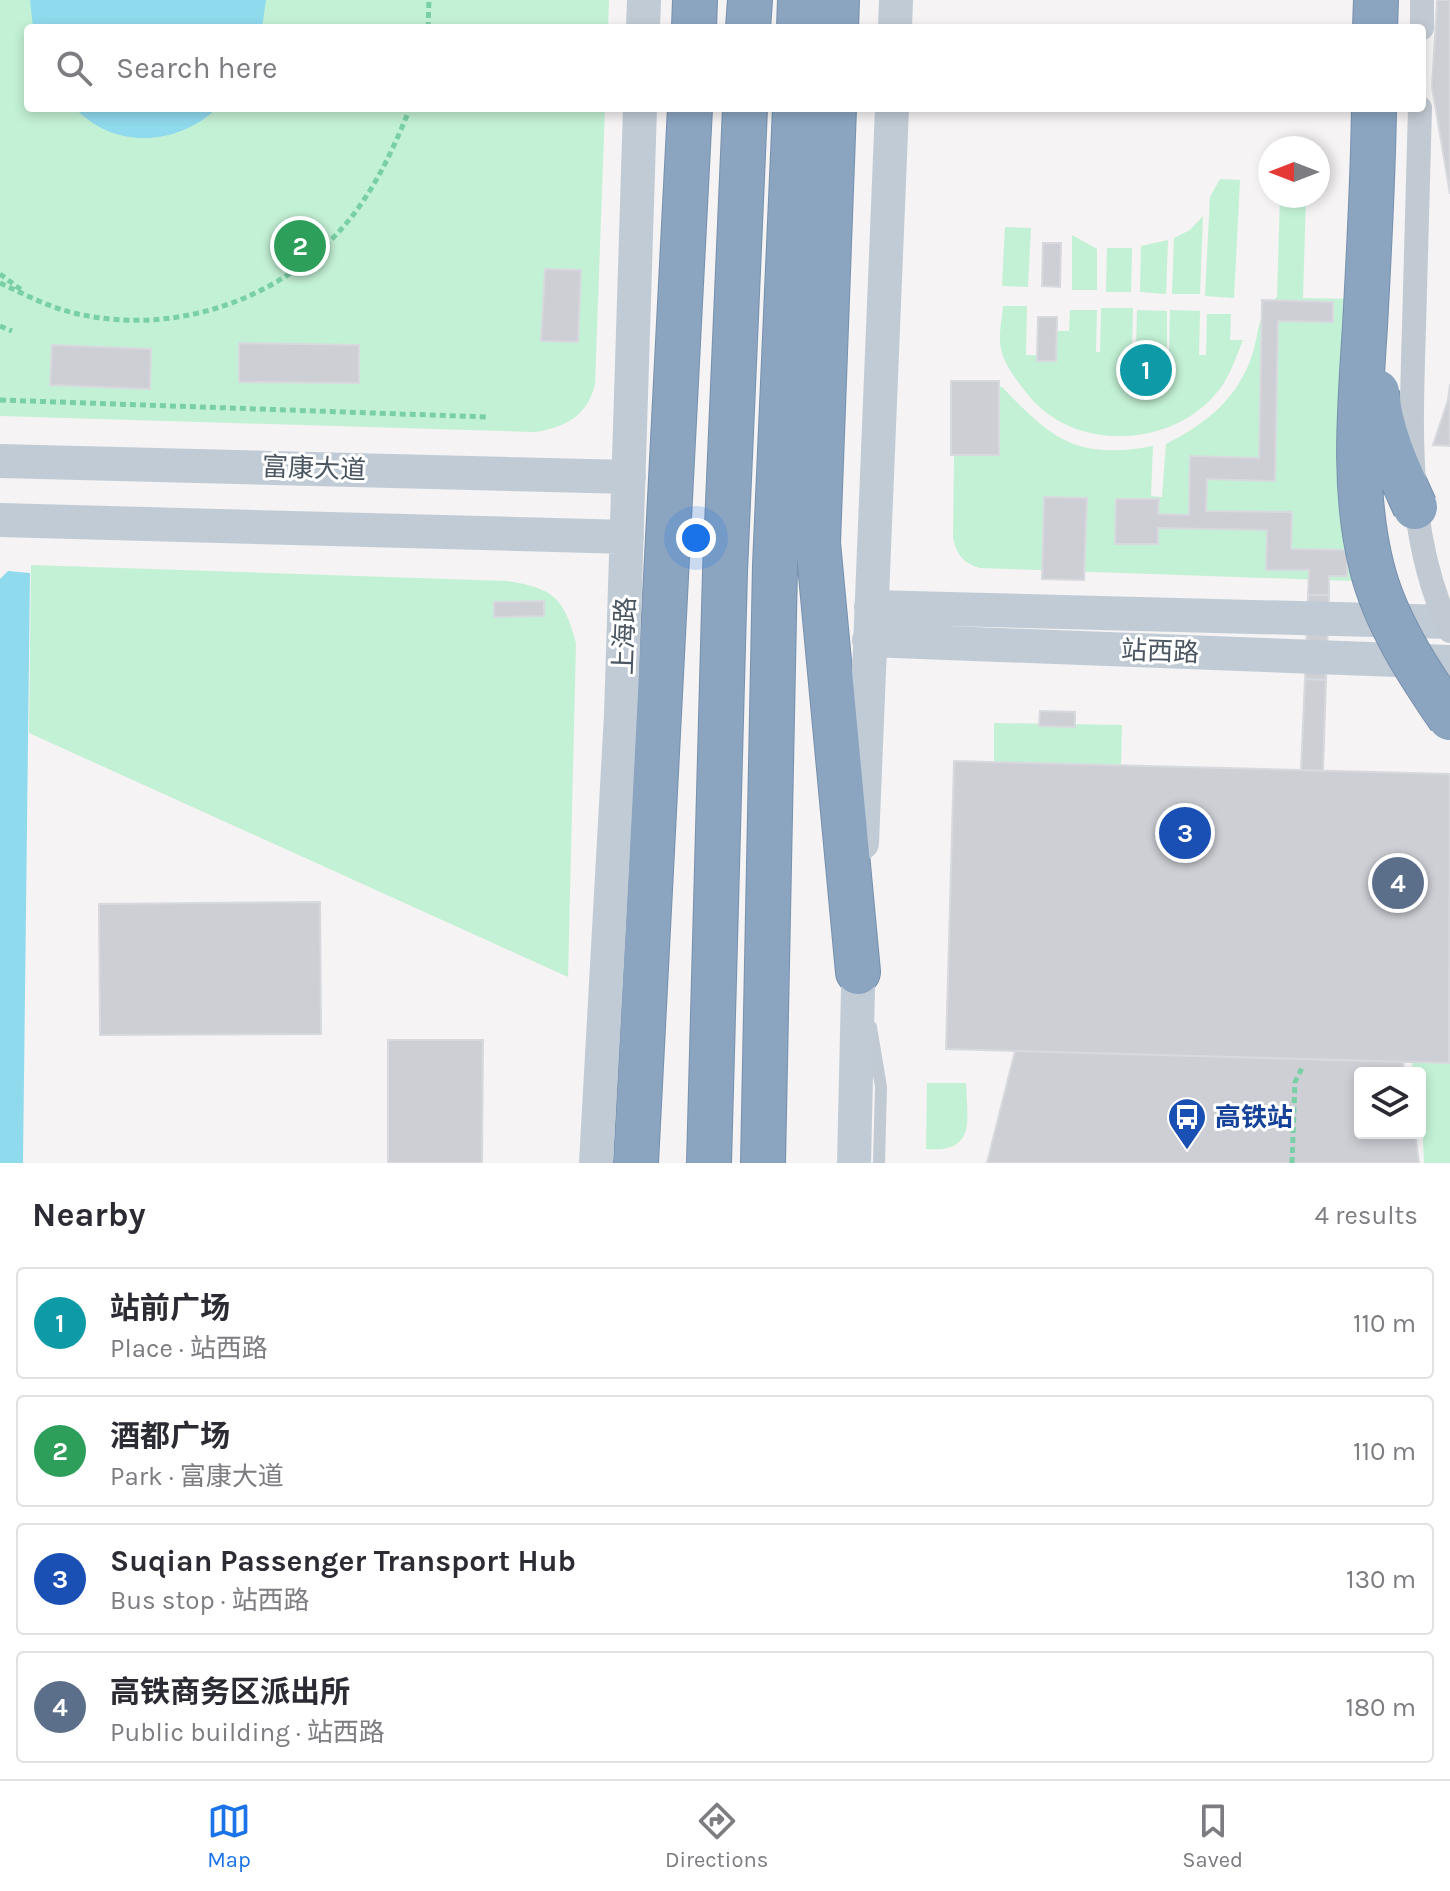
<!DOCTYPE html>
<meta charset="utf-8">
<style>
body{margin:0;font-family:Karla,"Noto Sans SC",sans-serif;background:#f7f7f7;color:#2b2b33}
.controls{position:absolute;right:24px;bottom:24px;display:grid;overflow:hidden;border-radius:8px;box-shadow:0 4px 12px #0003}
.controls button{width:72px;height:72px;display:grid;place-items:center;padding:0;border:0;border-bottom:2px solid #e1e1e2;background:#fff;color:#2b2b33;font:40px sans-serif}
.compass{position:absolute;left:1258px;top:136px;width:72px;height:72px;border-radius:50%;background:#fff;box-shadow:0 4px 12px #0003;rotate:270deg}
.you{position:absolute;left:696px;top:538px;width:28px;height:28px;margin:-20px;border:6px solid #fff;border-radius:50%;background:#1a73e8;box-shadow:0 0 0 12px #1a73e833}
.badge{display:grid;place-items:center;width:52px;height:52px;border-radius:50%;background:#1a73e8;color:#fff;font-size:26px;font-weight:700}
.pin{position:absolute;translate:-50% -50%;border:4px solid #fff;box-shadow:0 2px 8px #0006}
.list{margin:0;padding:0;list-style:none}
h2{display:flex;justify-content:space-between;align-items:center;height:104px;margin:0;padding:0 32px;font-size:34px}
h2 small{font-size:26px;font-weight:400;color:#7c7c81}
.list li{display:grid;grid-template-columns:52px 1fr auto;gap:24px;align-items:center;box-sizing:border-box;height:112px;margin:0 16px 16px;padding:0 16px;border:2px solid #e1e1e2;border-radius:8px}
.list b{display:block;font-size:30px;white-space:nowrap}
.list p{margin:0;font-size:26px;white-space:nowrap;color:#7c7c81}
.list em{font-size:26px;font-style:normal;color:#7c7c81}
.icon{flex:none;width:44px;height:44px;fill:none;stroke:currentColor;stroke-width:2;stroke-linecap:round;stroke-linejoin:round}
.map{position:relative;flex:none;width:1450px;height:1163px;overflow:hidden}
.search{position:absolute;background:#fff;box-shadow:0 4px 12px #0003;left:24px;right:24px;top:24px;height:88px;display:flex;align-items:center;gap:20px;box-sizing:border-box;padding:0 28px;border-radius:8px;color:#7c7c81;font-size:30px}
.sheet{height:616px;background:#fff}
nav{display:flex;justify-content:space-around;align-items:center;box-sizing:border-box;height:112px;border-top:2px solid #e1e1e2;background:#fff;font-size:22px;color:#7c7c81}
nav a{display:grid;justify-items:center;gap:4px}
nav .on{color:#1a73e8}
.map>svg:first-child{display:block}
</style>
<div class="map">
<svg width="1450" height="1163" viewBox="0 0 1450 1163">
<rect width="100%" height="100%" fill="#f5f3f3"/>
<path fill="#c3f1d5" d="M0,0H609L608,28H28V108H605L595,384C588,415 566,427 536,432L0,416Z
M1220,179L1240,180L1234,298L1205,296L1210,197Z
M1280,196H1306L1303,298L1353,299V581L980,568C963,563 957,555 953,538L955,387H1002C1053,440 1076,460 1153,446L1151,496L1162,497L1166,444C1207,423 1239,398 1253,352C1260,329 1257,313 1277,297Z
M1203,216L1200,294H1172L1174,238L1190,230Z
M1005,227L1031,228L1028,287L1002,286Z
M1072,235L1097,249V290H1072Z
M1168,240L1166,294L1140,292L1141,246Z
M1107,248H1132L1131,292H1106Z
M1003,306H1027L1026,355L1056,356L1057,331H1069L1070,310H1097L1096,352H1100L1101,308H1133L1132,352H1136L1137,310L1167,311V356H1169L1170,310L1200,311L1199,355H1206L1207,314H1231L1230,340H1243C1236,357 1230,376 1219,390C1174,448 1076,453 1029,396C1019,383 1004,365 1001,349C998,336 1002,319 1003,306Z
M31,565L507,581C554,588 564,598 576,643L568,977L29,733Z
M994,723L1122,725L1121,765L994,762Z
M1450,982V1163H1424L1420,1073H1413L1407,1024L1436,984Z
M927,1083H966C967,1120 977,1153 926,1149Z"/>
<path fill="#90daee" d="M30,0H266L262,28H33Z
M75,108H217C178,146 114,150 75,108Z
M8,571L30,573L23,1163H0V579Z"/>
<path fill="#cdcfd5" stroke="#d7d9de" stroke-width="2" d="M1437,0H1450V194L1432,87Z
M1043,243H1061L1060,287L1042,286Z
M545,269L581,270L578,342L541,341Z
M1262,300L1333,302V322L1278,321L1275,481L1207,479L1206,511L1292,512L1291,549L1347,550V576H1329V595H1308L1309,570H1266L1267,530L1158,528V544H1115L1116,499H1159L1158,514L1189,515L1190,456L1259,458Z
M1038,317H1057L1056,361H1037Z
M239,343L359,345V383L239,382Z
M52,345L151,349L150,389L50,385Z
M951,381H999V455H951Z
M1450,384V446L1433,445L1448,400Z
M1044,497L1087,498L1084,580L1042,579Z
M1308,595H1329L1326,680L1305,679Z
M544,601V616L494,617V602Z
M1305,679L1326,680L1323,771L1301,770Z
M1040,711L1075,712V727L1039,726Z
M954,761L1450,774L1449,1063L946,1049Z
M320,902L321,1034L100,1035L99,904Z
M388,1040H483L482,1163H388Z
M1015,1051L1403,1062L1405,1073H1360V1133H1415L1419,1163H987Z"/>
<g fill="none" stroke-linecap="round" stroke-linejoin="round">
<g stroke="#7690ad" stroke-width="46">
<path id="highway" d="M694,28L695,0
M748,28L750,0
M799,28L800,0
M836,28L837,0
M1375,28L1376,0
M834,108L818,543L858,972
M636,1163L690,108
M709,1163L725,572L745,108
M763,1163L775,566L795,108"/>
</g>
<path stroke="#7ad0a6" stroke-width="5" stroke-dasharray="6 4" stroke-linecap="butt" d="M428,28L429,0
M0,274L24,292
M0,283C24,294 48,307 74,313C166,335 265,306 332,239C369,202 391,155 410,108
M0,326L12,331
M0,400L488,417
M1292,1163L1295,1082L1302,1068"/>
<path stroke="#c1cad2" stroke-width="12" d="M871,1027L881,1087L879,1163"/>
<path stroke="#c1cad2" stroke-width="24" d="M1422,28V0"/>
<path stroke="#c1cbd6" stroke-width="34" d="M643,28L644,0
M895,28L896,0
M0,461L629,477
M0,520L627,537
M871,607L1450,622
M869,640L1450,662
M862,843L892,108
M596,1163L621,715L640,108
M854,1163L859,947"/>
<use href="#highway" stroke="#8ba5c1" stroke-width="44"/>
<g stroke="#7690ad" stroke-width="46" stroke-linecap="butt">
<path id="highway-bridge" d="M1374,108C1373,181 1369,253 1365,326C1360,406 1352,490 1372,568C1385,621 1419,673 1450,718
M1377,392C1380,432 1398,470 1415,507"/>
</g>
<path stroke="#c1cad2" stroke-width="24" d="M1420,108C1418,181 1416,254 1414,327C1411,431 1405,535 1450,631"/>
<use href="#highway-bridge" stroke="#8ba5c1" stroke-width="44"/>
</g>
<defs>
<g id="bus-pin" transform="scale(2)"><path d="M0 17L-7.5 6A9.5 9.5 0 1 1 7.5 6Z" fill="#1a4fb4" stroke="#fff"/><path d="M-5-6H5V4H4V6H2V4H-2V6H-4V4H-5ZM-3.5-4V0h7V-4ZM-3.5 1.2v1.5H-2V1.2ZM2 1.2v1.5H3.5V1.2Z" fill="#fff"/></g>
</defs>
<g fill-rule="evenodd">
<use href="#bus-pin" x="1187" y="1117"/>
</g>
<g text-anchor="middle" stroke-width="6" stroke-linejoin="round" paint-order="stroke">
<g font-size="26" fill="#4a5661" stroke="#fff">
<text transform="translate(314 468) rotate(2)" y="9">富康大道</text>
<text transform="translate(624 636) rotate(-88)" y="9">上海路</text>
<text transform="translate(1160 651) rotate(2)" y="9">站西路</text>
</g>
<g font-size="26" font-weight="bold" fill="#164399" stroke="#fff" text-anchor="start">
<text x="1215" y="1126">高铁站</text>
</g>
</g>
</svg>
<div class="controls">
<button><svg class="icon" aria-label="layers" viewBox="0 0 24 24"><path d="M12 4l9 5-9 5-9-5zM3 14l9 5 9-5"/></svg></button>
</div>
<svg class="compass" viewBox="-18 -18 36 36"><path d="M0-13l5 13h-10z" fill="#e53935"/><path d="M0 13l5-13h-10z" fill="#7c7c81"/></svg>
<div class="you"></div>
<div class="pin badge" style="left:1146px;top:370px;background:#0f9aa8">1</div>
<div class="pin badge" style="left:300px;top:246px;background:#2e9e5b">2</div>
<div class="pin badge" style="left:1185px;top:833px;background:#1a4fb4">3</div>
<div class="pin badge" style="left:1398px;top:883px;background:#5c6f8a">4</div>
<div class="search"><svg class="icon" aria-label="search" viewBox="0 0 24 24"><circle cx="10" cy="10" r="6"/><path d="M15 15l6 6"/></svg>Search here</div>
</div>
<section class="sheet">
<h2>Nearby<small>4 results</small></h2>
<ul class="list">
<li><span class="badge" style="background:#0f9aa8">1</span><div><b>站前广场</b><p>Place · 站西路</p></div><em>110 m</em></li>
<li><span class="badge" style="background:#2e9e5b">2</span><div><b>酒都广场</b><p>Park · 富康大道</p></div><em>110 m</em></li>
<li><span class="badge" style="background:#1a4fb4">3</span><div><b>Suqian Passenger Transport Hub</b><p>Bus stop · 站西路</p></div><em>130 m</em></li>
<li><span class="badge" style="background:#5c6f8a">4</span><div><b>高铁商务区派出所</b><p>Public building · 站西路</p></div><em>180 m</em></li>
</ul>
</section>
<nav>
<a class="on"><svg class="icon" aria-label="map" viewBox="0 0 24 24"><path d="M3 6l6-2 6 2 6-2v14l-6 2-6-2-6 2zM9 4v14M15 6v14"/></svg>Map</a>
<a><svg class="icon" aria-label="directions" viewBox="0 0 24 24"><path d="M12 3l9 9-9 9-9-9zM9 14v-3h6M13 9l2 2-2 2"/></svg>Directions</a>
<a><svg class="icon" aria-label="saved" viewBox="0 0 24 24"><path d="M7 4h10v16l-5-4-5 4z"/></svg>Saved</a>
</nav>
